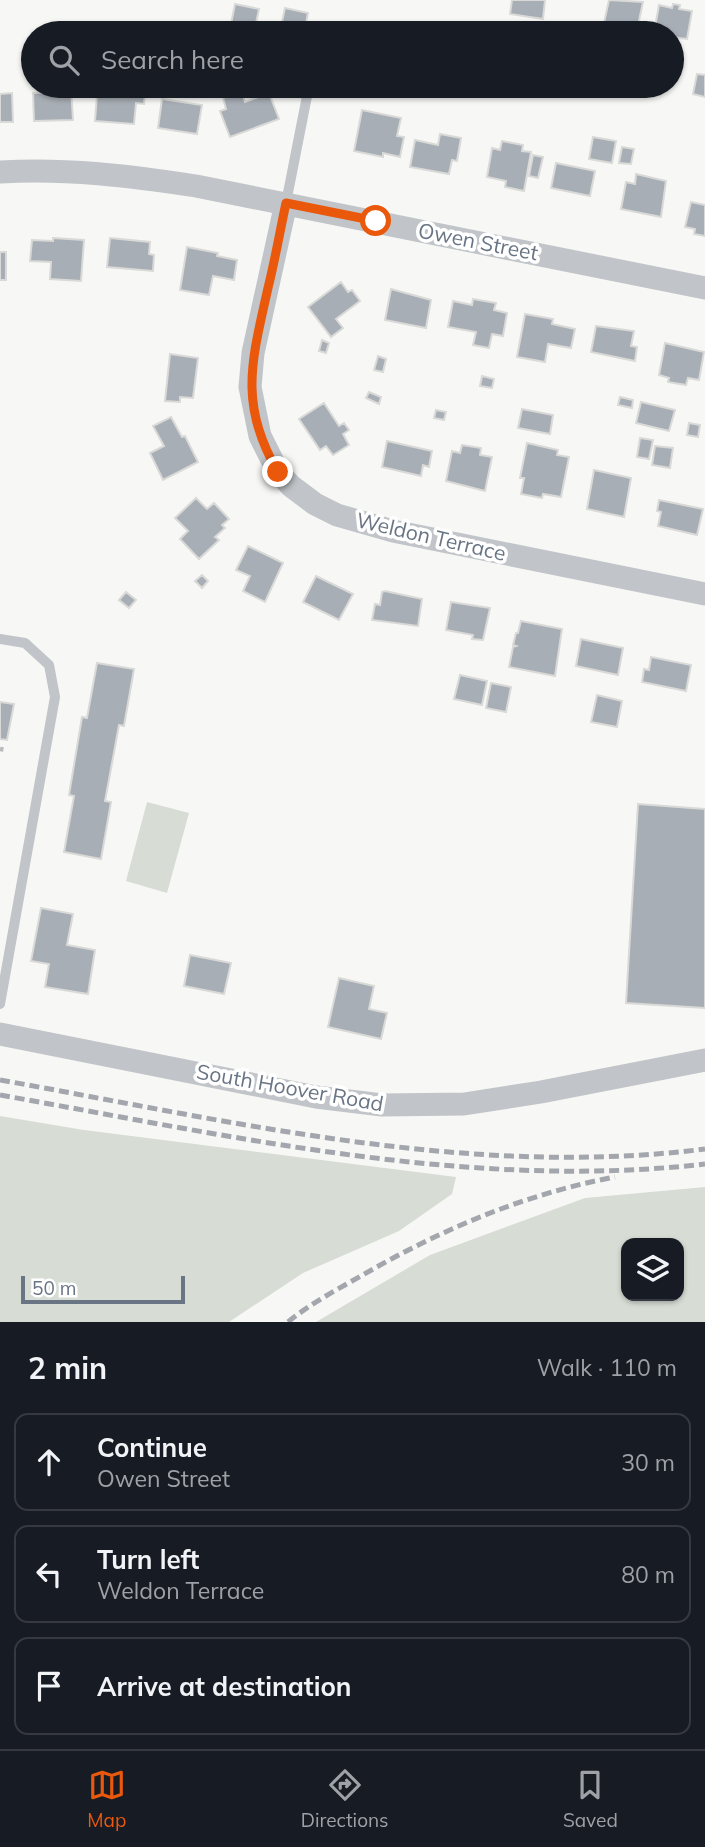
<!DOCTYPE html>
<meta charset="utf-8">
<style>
body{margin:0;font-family:Mulish,sans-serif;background:#20242c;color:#f1f3f6}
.controls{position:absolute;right:21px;bottom:21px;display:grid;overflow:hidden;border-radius:14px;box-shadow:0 2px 5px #0004}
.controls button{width:63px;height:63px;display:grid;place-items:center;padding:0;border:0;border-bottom:2px solid #363941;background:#171b24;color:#f1f3f6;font:35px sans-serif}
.scale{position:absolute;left:21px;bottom:18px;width:164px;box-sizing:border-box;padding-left:7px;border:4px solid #697584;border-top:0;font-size:19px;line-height:24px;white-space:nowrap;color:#697584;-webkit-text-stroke:5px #fff;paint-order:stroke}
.stop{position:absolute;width:21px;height:21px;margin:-16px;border:5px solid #ea580c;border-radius:50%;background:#fff}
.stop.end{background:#ea580c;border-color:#fff;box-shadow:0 2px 7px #0008}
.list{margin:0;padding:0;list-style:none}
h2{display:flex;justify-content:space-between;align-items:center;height:91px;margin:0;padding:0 28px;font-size:30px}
h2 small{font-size:23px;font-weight:400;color:#9ea1a6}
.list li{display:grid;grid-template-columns:46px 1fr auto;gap:21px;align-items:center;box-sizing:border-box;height:98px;margin:0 14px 14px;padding:0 14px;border:2px solid #363941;border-radius:14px}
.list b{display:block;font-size:26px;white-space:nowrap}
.list p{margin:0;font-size:23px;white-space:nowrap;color:#9ea1a6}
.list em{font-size:23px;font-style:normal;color:#9ea1a6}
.icon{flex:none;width:38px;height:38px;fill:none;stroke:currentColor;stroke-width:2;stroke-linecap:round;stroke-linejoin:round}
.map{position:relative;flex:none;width:705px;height:1322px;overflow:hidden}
.search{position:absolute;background:#171b24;box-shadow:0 2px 5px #0004;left:21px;right:21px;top:21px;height:77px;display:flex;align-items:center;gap:18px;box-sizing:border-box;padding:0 24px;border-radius:38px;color:#9ea1a6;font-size:26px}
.sheet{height:427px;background:#171b24}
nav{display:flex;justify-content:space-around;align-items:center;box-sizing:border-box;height:98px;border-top:2px solid #363941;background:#171b24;font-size:19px;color:#9ea1a6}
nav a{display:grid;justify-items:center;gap:4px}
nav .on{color:#ea580c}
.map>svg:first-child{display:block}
</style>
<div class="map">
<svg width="705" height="1322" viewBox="0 0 705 1322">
<rect width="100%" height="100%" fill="#f7f8f5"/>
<path fill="#d7dcd5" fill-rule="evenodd" d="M147,802L189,813L167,893L126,881Z
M0,1116L84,1130L456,1177L452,1194L399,1231L303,1273L229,1322H0Z
M705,1187V1322H316L430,1255L585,1198ZM679,1243V1296H626V1243Z"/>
<path fill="#a8aeb5" stroke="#d9d9d7" stroke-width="2" d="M512,0H545L543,19L510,14Z
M609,0L643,2L637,30L604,23Z
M235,4L259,9L255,28L231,24Z
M673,4L680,5L679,9L692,11L687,39L672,37V33H654L659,5L672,8Z
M285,8L308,13L304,33L280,31Z
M697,74L705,75V97L693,94Z
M547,86H560L559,97L546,95Z
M61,88H71L73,120L34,121L33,93L61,92Z
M126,92L145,94L144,104L136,103L134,124L95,121L97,94L125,96Z
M242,92L245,102L269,93L279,119L230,137L220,111L226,109L223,98Z
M12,93L13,122H0V94Z
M162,99L202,105L197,134L158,128Z
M362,110L401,118L397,136L404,137L400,157L383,153V157L354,151Z
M440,134L461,138L457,161L452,160L449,174L410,167L415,140L438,145Z
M593,137L616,141L612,163L589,159Z
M502,141L523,145L522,151L531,152L524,191L505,187L506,181L487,177L492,148L500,150Z
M622,147L634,149L631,164L619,163Z
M533,155L543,157L538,178L529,176Z
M556,163L595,171L590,196L551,188Z
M636,174L666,181L661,217L621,209L626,182L635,184Z
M691,202L705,205V236L694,234L695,229L685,227Z
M53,238L84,240L81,281L50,279L51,262L30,261L32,240L53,241Z
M110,238L150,242L149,254L154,255L153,271L107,267Z
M187,247L218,253L217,256L237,260L234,280L213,276L209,295L180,290Z
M0,252H6V280H0Z
M341,282L348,292L352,290L360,301L336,319L343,328L331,337L308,307Z
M391,289L431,300L426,328L385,320Z
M473,299L496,303L494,310L507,313L503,336L492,334L489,348L473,345L476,332L448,327L453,301L472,305Z
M525,314L553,319L552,324L575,329L571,348L548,344L545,362L517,357Z
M596,326L634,331L631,346L637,347L635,361L591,352Z
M322,340L329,343L326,353L319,351Z
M665,343L704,352L699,380L688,378L686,385L668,382L669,378L659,375Z
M170,354L198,358L193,398L180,397V402L165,401Z
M378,356L386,359L383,372L374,370Z
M482,376L494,379L492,388L480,386Z
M369,392L381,397L379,404L366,398Z
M620,397L633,400L632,408L618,405Z
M641,402L675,410L669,431L636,423Z
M324,403L339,426L344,423L349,430L343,434L349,445L333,455L326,446L320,450L299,419Z
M522,409L553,415L550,434L518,428Z
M436,410L446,412L444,420L434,418Z
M171,417L182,437L185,436L198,462L163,480L150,453L164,446L153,426Z
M689,423L700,425L698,437L687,435Z
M640,438L653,440L649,459L637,457Z
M387,441L432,451L429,467L423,465L421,476L382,467Z
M527,443L558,450L557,455L569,457L561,497L543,494L542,498L521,494L524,478H520Z
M462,445L481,448L480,455L492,457L485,491L446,481L452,451L460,453Z
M655,446L673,448L670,468L652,465Z
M594,470L631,478L624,517L587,509Z
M196,498L207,509L214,503L229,519L222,525L225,528L215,537L219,540L199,559L180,539L188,531L175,518Z
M659,500L703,509L697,535L658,526L661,512L657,511Z
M248,546L283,563L265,602L243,591L250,576L236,570Z
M202,575L208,581L202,588L195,581Z
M316,576L353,594L339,620L303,602Z
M385,591L422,599L418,626L372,620L375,604L380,605L382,592Z
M126,592L136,600L129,608L119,600Z
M451,602L490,608L483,640L472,639L473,635L446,630Z
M521,621L562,629L555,676L509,667L513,647L516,646L513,645L516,633H518Z
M581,639L623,648L618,675L576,666Z
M651,657L691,665L686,691L642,682L644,669L649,670Z
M97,663L134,669L124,726L119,725L105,801L111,802L101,859L64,852L74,796L69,795L82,717L87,718Z
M460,675L487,681L482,705L454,699Z
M491,683L511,687L506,712L486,708Z
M597,695L622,701L617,727L591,722Z
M0,702L14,704L7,740L0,739Z
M638,804L705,809V1008L626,1003Z
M41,908L73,914L67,945L95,950L88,994L45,987L49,964L31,961Z
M190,955L231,963L224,994L184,986Z
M339,978L374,986L369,1009L387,1013L381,1039L328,1027Z"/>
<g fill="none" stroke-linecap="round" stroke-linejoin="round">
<path stroke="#b9bbbe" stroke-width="4.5" stroke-dasharray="3.5 3.5" stroke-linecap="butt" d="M0,749L6,750"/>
<path stroke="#c1c4c8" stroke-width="10" d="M286,203L309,86
M0,639L25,643L49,665L55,697L0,1004"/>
<path stroke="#c1c4c8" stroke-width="23" d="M0,172C66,168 131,176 196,186L705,288
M286,203L253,353L250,387L260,436L278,472L291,486L315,504L337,515L393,531L705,594
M0,1034L316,1097L382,1105L464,1104L541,1092L705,1060"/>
<path stroke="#a3a7ad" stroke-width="5" stroke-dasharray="10 5" stroke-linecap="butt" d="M0,1080C231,1121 469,1179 705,1149
M0,1095C232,1136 469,1191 705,1164
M288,1322C310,1304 336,1290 361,1276C440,1230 524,1194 615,1177"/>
</g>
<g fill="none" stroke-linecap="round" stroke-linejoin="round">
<path stroke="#ea580c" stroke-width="9" d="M278,472C238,404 252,360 268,288C275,260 280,231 286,203L376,221"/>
</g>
<g text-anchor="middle" stroke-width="7" stroke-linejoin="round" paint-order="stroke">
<g font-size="21" fill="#697584" stroke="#fff">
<text transform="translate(478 242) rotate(11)" y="7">Owen Street</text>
<text transform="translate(431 537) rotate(13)" y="7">Weldon Terrace</text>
<text transform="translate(290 1088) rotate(10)" y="7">South Hoover Road</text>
</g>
</g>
</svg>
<div class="controls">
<button><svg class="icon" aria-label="layers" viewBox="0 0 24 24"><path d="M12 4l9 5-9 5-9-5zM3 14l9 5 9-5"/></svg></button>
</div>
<div class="scale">50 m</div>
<div class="stop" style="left:376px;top:221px"></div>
<div class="stop end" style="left:278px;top:472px"></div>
<div class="search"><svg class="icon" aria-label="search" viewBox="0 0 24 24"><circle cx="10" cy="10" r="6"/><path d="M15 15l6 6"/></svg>Search here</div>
</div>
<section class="sheet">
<h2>2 min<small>Walk · 110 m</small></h2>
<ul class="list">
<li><svg class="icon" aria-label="ahead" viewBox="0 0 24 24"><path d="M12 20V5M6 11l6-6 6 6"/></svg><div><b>Continue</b><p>Owen Street</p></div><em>30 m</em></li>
<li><svg class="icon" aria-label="left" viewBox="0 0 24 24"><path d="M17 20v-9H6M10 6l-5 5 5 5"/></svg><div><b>Turn left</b><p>Weldon Terrace</p></div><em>80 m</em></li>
<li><svg class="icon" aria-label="arrive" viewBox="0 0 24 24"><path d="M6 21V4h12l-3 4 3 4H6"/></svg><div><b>Arrive at destination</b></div></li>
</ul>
</section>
<nav>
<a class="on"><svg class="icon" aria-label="map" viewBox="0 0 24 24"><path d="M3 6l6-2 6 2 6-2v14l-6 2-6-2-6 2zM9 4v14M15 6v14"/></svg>Map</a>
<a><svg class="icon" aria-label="directions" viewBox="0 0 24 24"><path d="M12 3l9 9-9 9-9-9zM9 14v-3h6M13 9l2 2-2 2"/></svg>Directions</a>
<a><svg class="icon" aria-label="saved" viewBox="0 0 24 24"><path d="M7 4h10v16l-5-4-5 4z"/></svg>Saved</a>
</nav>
